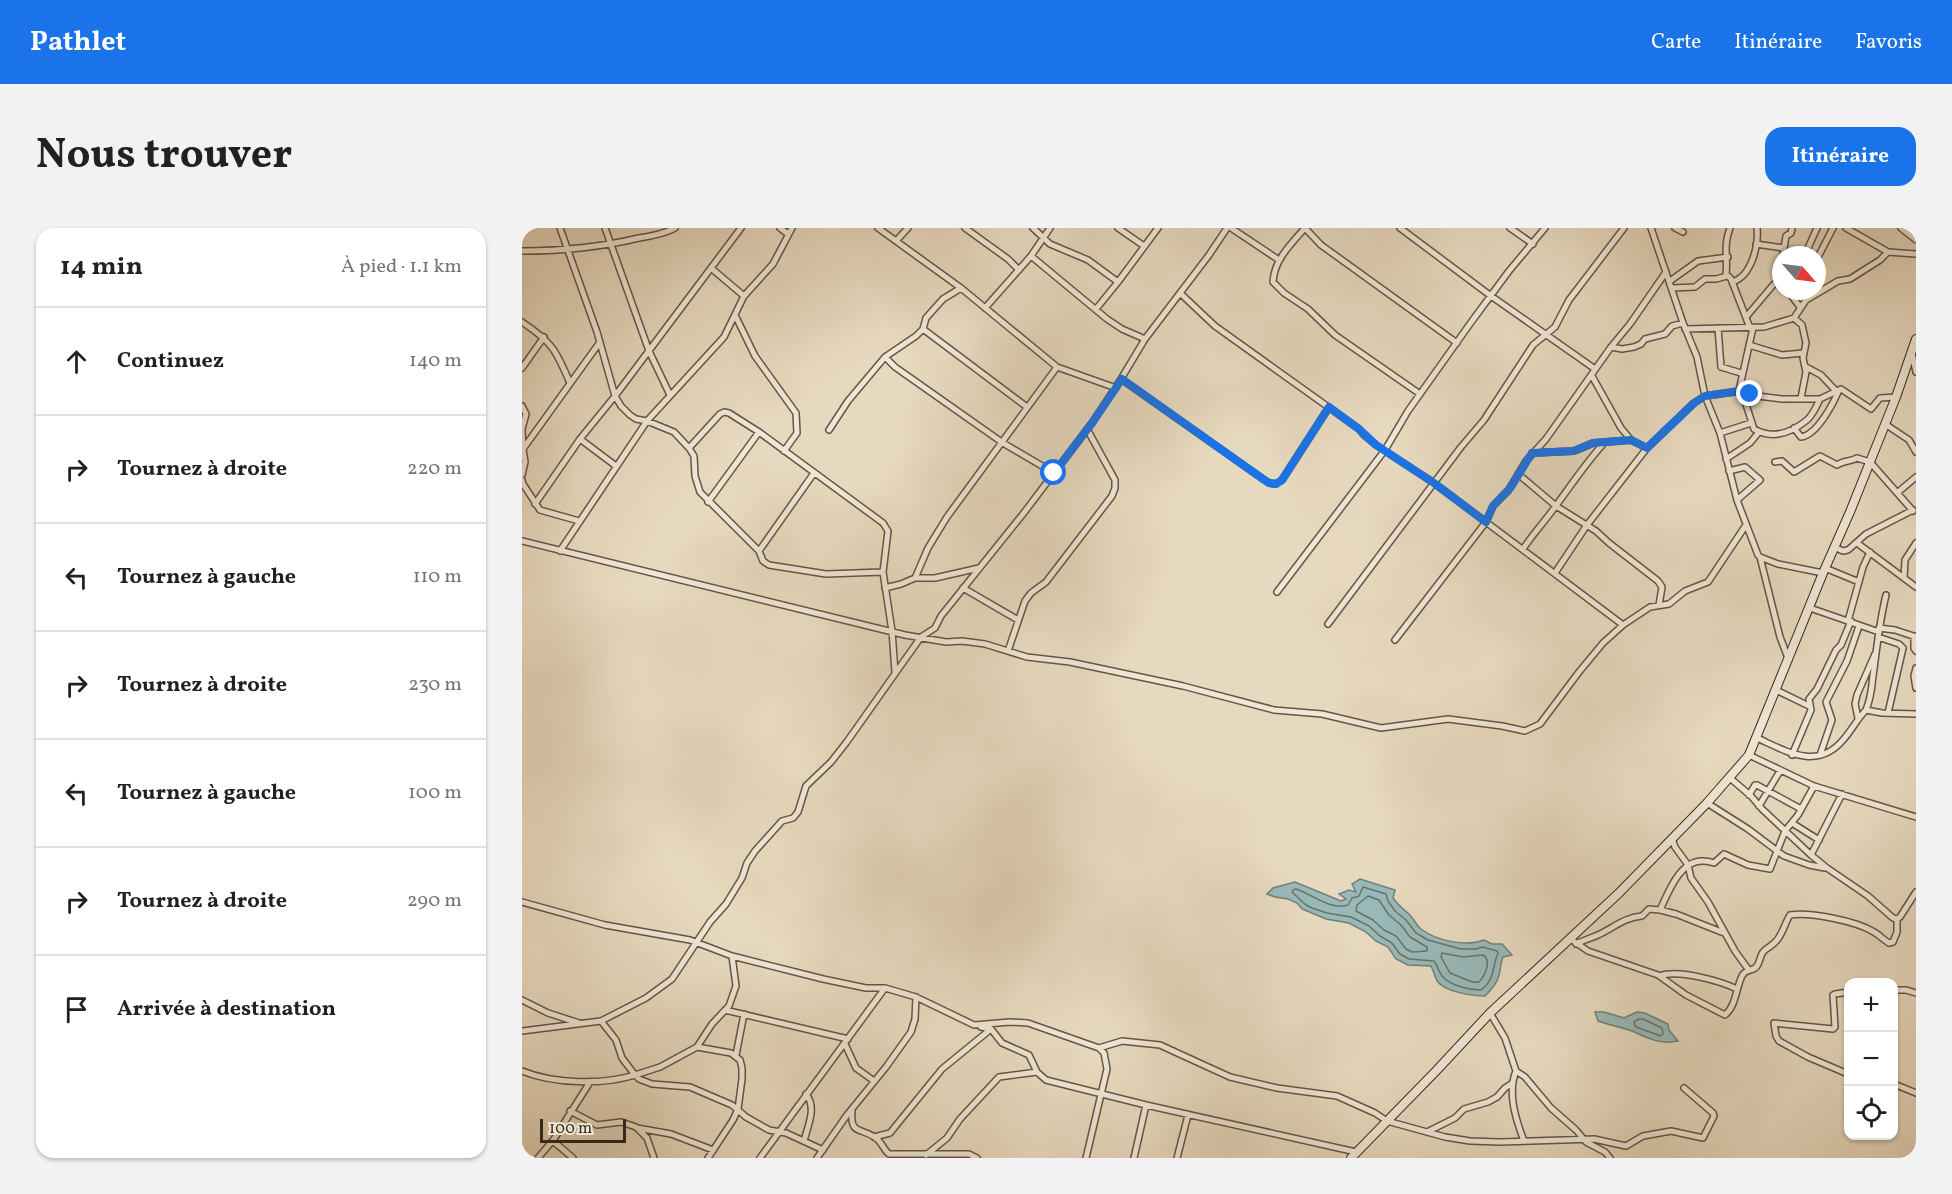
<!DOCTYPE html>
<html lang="fr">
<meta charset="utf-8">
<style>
body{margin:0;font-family:Vollkorn,serif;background:#f2f2f2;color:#202124}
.controls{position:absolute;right:18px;bottom:18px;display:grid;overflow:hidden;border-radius:12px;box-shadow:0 2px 4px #0004}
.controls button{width:54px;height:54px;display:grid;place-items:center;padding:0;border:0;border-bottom:2px solid #e0e0e0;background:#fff;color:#202124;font:30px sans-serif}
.compass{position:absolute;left:1250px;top:18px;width:54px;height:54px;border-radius:50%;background:#fff;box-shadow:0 2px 4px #0004;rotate:118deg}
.scale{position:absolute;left:18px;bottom:15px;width:86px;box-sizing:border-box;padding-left:6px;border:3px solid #372a1c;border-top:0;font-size:16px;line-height:21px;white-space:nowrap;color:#372a1c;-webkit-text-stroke:4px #efe6d5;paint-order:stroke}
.stop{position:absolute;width:18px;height:18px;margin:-14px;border:4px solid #1a73e8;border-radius:50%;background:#fff}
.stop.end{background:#1a73e8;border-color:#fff;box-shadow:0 2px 6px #0008}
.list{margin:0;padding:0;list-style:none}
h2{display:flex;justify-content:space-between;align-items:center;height:78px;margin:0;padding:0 24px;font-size:26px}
h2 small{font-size:20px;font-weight:400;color:#757577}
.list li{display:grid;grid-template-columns:39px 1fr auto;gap:18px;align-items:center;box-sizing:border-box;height:108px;padding:0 24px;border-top:2px solid #e0e0e0}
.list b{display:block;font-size:22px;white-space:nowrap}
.list em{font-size:20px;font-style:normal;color:#757577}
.icon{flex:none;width:33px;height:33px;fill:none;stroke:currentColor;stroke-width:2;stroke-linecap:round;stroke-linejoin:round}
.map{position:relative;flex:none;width:1394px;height:930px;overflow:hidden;border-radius:18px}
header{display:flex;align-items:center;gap:36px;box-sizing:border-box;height:84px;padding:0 30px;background:#1a73e8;color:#fff}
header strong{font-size:28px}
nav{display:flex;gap:33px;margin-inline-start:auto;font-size:21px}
.intro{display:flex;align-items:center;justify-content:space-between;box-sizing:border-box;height:144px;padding:0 36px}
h1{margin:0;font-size:42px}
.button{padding:15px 27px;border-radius:18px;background:#1a73e8;color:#fff;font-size:21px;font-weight:700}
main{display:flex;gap:36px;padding:0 36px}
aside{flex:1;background:#fff;border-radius:18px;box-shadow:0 2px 4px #0004}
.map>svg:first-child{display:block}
</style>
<header>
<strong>Pathlet</strong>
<nav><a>Carte</a><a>Itinéraire</a><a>Favoris</a></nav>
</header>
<div class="intro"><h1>Nous trouver</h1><a class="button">Itinéraire</a></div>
<main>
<aside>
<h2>14 min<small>À pied · 1.1 km</small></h2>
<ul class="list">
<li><svg class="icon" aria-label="ahead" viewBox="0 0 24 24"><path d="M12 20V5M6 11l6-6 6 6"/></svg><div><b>Continuez</b></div><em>140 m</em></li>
<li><svg class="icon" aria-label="right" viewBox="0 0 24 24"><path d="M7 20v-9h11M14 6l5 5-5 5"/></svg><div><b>Tournez à droite</b></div><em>220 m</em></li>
<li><svg class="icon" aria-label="left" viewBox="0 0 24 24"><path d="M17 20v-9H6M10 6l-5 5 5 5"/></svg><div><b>Tournez à gauche</b></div><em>110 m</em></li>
<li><svg class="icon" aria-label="right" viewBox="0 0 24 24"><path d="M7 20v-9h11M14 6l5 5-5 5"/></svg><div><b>Tournez à droite</b></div><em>230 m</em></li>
<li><svg class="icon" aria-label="left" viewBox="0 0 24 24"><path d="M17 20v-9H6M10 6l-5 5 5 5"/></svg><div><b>Tournez à gauche</b></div><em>100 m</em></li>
<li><svg class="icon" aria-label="right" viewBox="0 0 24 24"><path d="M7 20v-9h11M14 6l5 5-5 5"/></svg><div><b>Tournez à droite</b></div><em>290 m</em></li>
<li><svg class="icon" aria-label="arrive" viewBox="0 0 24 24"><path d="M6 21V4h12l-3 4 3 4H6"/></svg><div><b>Arrivée à destination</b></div></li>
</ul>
</aside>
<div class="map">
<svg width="1394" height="930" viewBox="0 0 1394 930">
<rect width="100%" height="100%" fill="#e7d9bf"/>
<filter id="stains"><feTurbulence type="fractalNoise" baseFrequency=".00333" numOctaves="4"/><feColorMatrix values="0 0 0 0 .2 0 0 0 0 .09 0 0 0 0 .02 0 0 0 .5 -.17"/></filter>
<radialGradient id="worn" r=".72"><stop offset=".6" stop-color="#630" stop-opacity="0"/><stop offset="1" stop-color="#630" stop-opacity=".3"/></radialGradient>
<path fill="#98b9b8" stroke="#71807a" stroke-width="1.5" d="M838,651L873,662L871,670C876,677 881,681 887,686C892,691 894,697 899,701C915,713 944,719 962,712L970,716H980L990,727L981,729C978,736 979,743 976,750C974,757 968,763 963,768C951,768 923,764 915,753C913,749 911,742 909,738L886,737L874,731L866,719L854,713L844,704L827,695L804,691L780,681L775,675L766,671L753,669L745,666L751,660L773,654L819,673L824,671L817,666L827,662L834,664L830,656Z
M1073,784H1082L1102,790L1115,784L1123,785L1146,796L1147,802L1156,813C1139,817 1125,810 1110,803C1099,799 1087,797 1076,793Z"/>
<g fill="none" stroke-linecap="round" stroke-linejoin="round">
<path stroke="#68726a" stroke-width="1.5" d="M841,659L864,666L866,673L873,683L884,692L894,705L906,712L939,721H954L961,719L975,723L976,725C970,739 973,752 959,762C948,762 930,758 922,750C917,746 916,738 912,733L887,731L878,726L870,715L858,708L847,698L829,689L805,685L790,680L784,677L770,664L771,662L774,661C790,666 809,683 826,677L830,670L837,668Z
M846,668L857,672L867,687L879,697L888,709L905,719V723L890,724L884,721L874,708L862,702L851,692L834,683L835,677Z
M920,725L941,729L961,727C970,732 963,748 957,754H950L928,745L919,729Z
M1117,791H1121L1140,800L1141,806L1138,808C1130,804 1122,803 1113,798L1112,794Z"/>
<g stroke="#635645" stroke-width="8">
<path id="street" d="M38,0L75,104L93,168L99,178L108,187L114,191L125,193L152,204L167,220L172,228L173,248L178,264L237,323L241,333L247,337L304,346L361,344
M83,0L127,123L148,167
M258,0L266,6
M356,0L439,60L535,139L594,160
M443,0L486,31L497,42
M511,0L528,16L566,32L596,54
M596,0L622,18
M709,0L757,32
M783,0C769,16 752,32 751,54L762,65L786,81L813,107L898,166
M783,0L799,17L935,115
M878,0L969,68L1073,141
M988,0L1011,16
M1129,0L1161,95L1175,129L1183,168L1198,205L1215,272L1236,327L1238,329L1258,409L1266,430
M1153,0L1161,4
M1208,0C1201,18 1206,28 1204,46L1209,51L1228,100
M1324,0L1366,24L1394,26
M1379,0L1394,12
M374,13L386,0
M1234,16L1262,20
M0,23C39,23 79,19 117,10C130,8 142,6 153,0
M1261,27L1264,8L1269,5L1270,0
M1283,27L1295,0
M509,28L585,91L600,101L623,111
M1295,31L1311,0
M1259,33V36
M189,40L222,68
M1148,53L1176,33L1206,29
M1210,54C1229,49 1237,18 1235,0
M1150,60L1173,59L1183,51H1194L1205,48
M1266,63L1278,79
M658,65L693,98L837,201L842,207L854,217L912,255L1101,397
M463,80L509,28L528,0
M574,81L596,54L636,0
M213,87L233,128L274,185L275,205L262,223
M1224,89L1252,56L1255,54L1259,56
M1272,90L1280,97L1284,115L1281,130L1284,144L1279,170
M0,94C30,114 34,122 48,155
M1196,100L1199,139L1219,145
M1231,100L1218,158L1232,201C1251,212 1269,205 1285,192C1291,187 1295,177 1298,171
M401,101L505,179
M1163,101L1242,99L1272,90L1284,72L1316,53L1328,51L1358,32L1366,24
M1227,117L1260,127L1281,125
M1089,119L1108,96L1144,44
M1390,125L1394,144
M363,129L373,139L481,215L532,245
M1284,139L1299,147L1314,163
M0,140L22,109
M1070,148L1099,200L1109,212L1125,220
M599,151L741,251L747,255L754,256L760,252L807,179
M1219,166L1260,171H1298L1319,161L1349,181L1358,170L1374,169
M0,178L4,186L0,201
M1363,196L1387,212L1394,224
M1272,200L1279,209C1295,207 1311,176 1317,162
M0,202L1,221
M307,202L326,173L363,129L394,108L401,101L404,90L421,71L439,60
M1198,205L1229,195
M58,211L94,238
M167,220L198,186L202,184L207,185L237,204L361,295L366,303L361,344L370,403L373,444
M1010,225L1052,223L1071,215L1109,212
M1204,231L1228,215L1237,204
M1253,234L1260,233L1272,244L1298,228L1315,237C1322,232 1328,234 1335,230L1348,234L1391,283
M1207,243L1223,239L1238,252L1215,272
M996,246L1034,278L1074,303L1087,315L1136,353L1140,359L1137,377
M0,247L3,234L1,221L78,114
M0,252L1,256L18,282L57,293
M1375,265L1394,249
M186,274L237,204
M13,276L58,211L93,168L219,0
M0,313L383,407L424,414L440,413L463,416L505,429L548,434L661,458L752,482L800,486L859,500L926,491L980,498L1003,503L1018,496L1057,444L1081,415L1101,397L1128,379L1147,376L1163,363L1186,354L1224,297
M1335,315L1394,359
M1312,319L1321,323L1326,322L1344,306L1391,282
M1001,321C1011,306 1023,293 1033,279C1050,256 1063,236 1082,215
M38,323L125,193L202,109L222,68L251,36L270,0
M237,323L292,245
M1238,329L1256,336L1301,345
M1303,340L1337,354
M1033,345L1065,297L1125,220L1172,175L1183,168L1218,163
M393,350L406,320L425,289L535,139
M1382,350L1383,332L1394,315
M363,360L379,356L393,350H413L457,340
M441,360L496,392
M755,364L863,222L886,183L950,93L987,43L1023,0
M1288,380L1357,404
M1326,393L1341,339L1348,324
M806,396L939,219L962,192L1011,117L1033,99L1047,72L1102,0
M1357,400L1373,402L1394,409
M1392,408V420L1394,423
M1356,409L1377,416L1381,420L1366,485
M873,412L964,294L971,278L986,263L1004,233L1024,211L1089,119L1100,121L1112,119L1119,116L1123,111L1143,106L1150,98L1161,95
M486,423L503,373L509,365L524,354L590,268L593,260V252L565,201
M1394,440L1392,448L1394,460
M1254,462L1287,478
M1344,482C1351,464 1349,458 1352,441C1355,416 1358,392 1364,367
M1336,490L1333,476L1335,467L1353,426
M1235,510C1264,523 1295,543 1321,512C1330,502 1335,491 1344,482L1360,485L1394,486
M1227,527L1292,558L1394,589
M1270,527L1289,482L1287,471L1295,461L1314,422L1319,417L1329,393
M1298,527L1310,492L1304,474L1325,433L1337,398
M1208,550L1229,568L1240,581L1289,627L1305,640L1346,668L1371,690L1375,691L1378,689L1394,664
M1227,567L1233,557H1235L1279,581
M1185,575L1226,601L1262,628L1287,637L1303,640
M1237,578L1258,543
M1270,595L1297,612
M1150,611L1153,619L1166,637L1169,650L1186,674L1213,723L1226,741
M1289,627L1320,566
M0,674L83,697L168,712L210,728L301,751L344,760H363L394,769L452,797L488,794L506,795L577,820L582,825L585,841L564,930
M1202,705L1154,686L1138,682C1146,665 1158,631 1182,633C1186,633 1189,634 1192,635L1202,626L1226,637L1248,641L1263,603L1276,587L1292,558
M1047,710L1066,723L1136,747L1164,767L1203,787C1214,778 1214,760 1220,748C1224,740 1231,744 1235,738C1238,734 1238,728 1241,724C1245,719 1251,718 1255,712C1261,705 1263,695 1268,687C1289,684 1334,693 1352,704C1357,707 1362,712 1367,715L1371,714L1375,704V691
M1054,716C1062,712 1069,710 1076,707C1091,700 1103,689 1120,688L1127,681L1138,682
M1138,748C1156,741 1198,753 1215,761
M1372,762H1384L1394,765
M1326,764L1313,766L1311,767L1313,799L1311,801L1252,795L1254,808L1257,813L1286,829L1326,846
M0,772L26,785L57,795
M203,782L326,811
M968,785L983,810L994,843L1003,849L1029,880L1054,902L1064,914L1083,924L1088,930
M79,793L94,812L100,830L113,847L138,839L175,819L209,825L218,832L220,840V851L216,881L211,892L186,930
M459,799L469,801L480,815L507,827L515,844L524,852L624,877L612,930
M0,803L79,793L124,770L150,751L188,694L204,676L220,650L225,635L233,623L260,593L271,590L276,584L284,558L309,534L324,515L399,409L413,400L419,388L501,286L570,195L599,151L623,111L687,27L705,0
M323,816L334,840L352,853
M175,819L190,796L207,778L214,758L210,728
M577,820L600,813L638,817L708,849L755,860L815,868L853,885L865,893L923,909L948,913L978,914L1072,911L1104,918L1121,908L1149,903L1181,910L1192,888L1191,885L1162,860
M214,827L222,786
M0,843C32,856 81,857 113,847L117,851L130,856L168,859L210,877L224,889L247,902L264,905L301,922
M994,843C985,865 994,892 1002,913
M1372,856L1394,865
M624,877L834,924
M330,882C328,909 339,898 355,911C360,915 362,922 367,926H447L455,930
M48,883L75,897L99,894L114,899L125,910L132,930
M115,900L149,906L191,922
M905,904L933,890L942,881L966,874L975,869L983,860L989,856
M352,909L368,905L420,841L469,801
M31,913L51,930
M282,913C286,897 295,880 284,866
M404,927L425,910L438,891L477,849L515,844
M16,930L32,911L68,854
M238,930L363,760
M295,930L325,887L364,839L389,804L393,791L394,769
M655,930L666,887"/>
</g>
<g stroke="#372a1c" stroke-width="10">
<path id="secondary" d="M829,930L914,843L968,785L1097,665L1185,575L1227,527L1301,345L1328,284L1374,169L1394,111"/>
</g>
<use href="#street" stroke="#efe6d5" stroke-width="5"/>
<use href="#secondary" stroke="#efe6d5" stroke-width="8"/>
</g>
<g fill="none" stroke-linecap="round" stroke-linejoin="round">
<path stroke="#1a73e8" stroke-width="8" d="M532,245L570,195L600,151L741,251L747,255L754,256L760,252L807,179L837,201L854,217L912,255L964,294L971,278L989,259L1010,225L1052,223L1071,215L1109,212L1125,220L1172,175L1183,168L1218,163L1219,166H1228"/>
</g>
<rect width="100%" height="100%" filter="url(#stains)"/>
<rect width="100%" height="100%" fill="url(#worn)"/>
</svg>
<div class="controls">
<button>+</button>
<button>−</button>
<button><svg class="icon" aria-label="locate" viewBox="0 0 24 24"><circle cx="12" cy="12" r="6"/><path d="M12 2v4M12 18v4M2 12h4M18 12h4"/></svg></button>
</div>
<svg class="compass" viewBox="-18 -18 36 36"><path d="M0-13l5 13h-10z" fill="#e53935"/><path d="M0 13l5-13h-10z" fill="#757577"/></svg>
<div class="scale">100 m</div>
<div class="stop" style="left:532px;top:245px"></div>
<div class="stop end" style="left:1228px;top:166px"></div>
</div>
</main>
